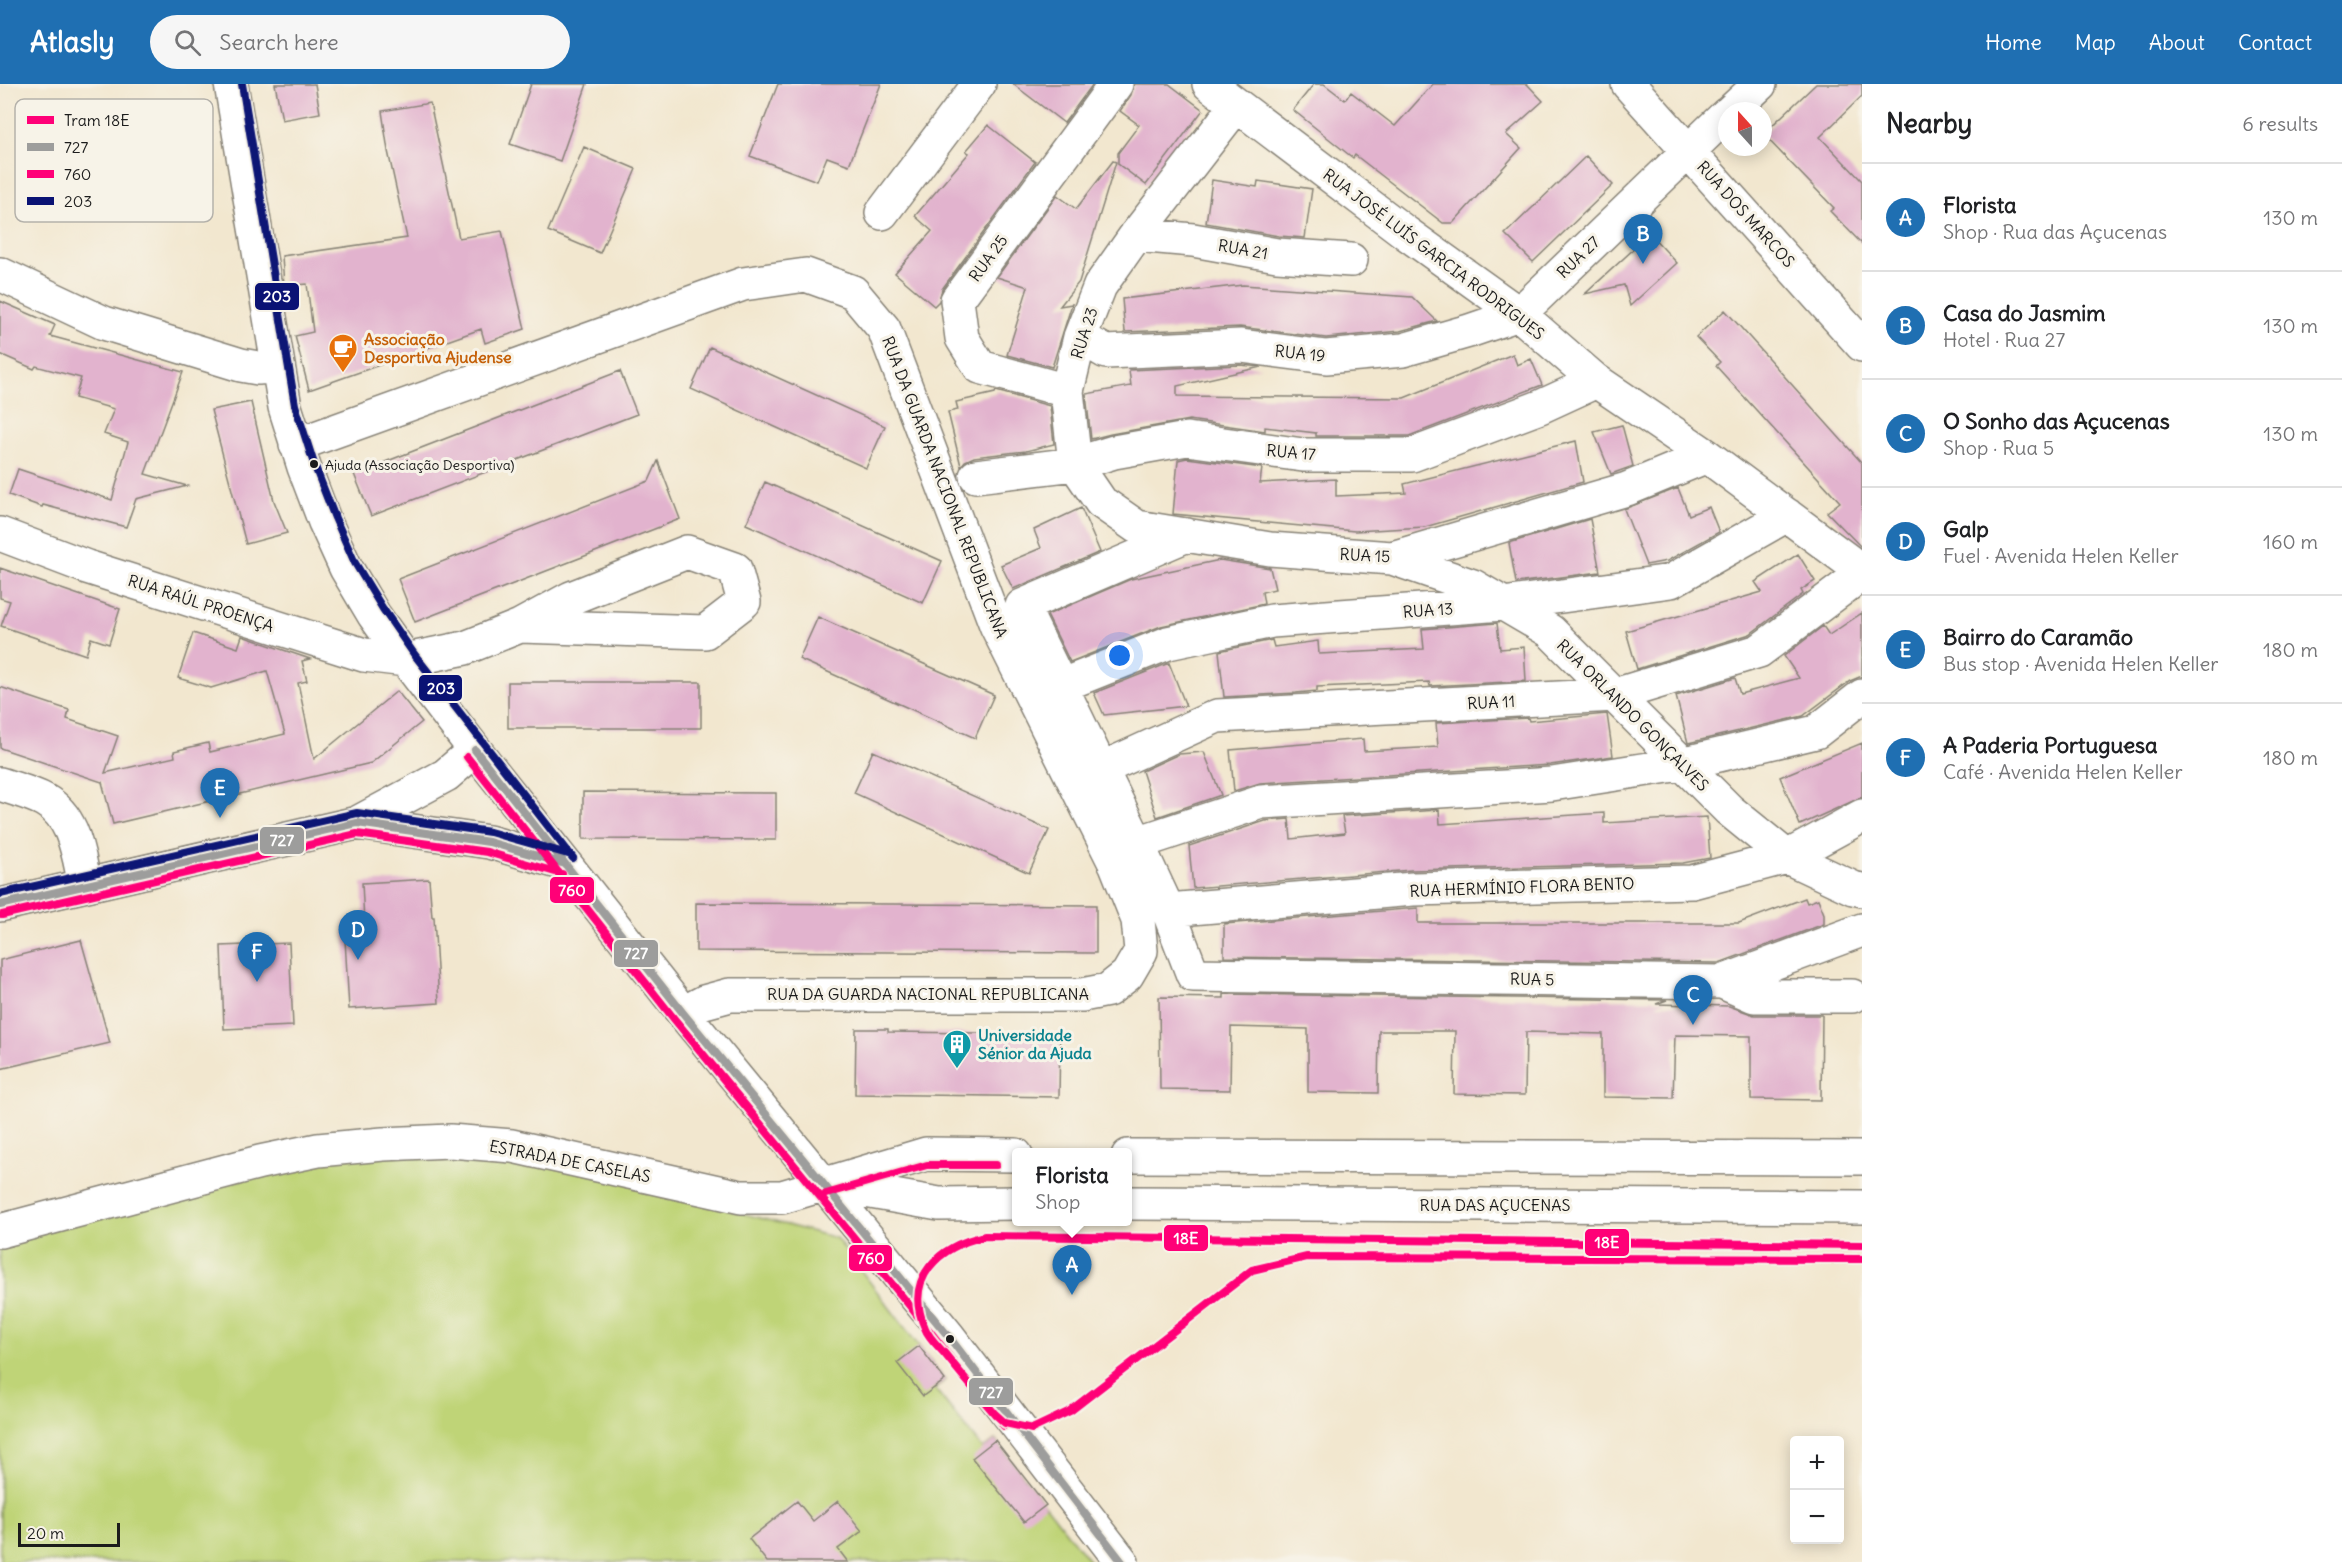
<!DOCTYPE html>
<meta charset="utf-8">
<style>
body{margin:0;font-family:Delius,sans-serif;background:#f6f6f6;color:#202124}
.controls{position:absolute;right:18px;bottom:18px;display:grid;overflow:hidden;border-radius:6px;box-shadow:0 3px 15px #0003}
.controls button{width:54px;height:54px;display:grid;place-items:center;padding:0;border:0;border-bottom:2px solid #e0e0e0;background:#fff;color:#202124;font:30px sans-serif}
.compass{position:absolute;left:1718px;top:18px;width:54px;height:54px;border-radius:50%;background:#fff;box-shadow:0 3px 15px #0003;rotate:339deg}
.scale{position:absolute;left:18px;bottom:15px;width:102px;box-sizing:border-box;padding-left:6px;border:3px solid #1c1c1c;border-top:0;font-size:16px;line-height:21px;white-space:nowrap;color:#1c1c1c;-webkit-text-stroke:4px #f7f3e8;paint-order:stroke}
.you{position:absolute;left:1120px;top:572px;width:21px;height:21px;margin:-15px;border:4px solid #fff;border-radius:50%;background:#1a73e8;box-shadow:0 0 0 9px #1a73e833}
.badge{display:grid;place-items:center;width:39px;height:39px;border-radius:50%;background:#1f6fb2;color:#fff;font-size:20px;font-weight:700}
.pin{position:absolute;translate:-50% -50px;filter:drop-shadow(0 2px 3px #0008)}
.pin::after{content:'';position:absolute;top:32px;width:21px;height:18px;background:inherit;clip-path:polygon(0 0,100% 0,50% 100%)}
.popup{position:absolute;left:1012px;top:1064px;width:120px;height:78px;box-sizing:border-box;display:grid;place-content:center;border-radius:6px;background:#fff;filter:drop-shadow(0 2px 4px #0005);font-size:20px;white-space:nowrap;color:#757577}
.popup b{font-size:22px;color:#202124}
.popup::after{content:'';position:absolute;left:50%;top:100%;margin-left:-12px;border:12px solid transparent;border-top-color:#fff}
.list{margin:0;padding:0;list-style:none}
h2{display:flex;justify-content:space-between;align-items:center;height:78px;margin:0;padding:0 24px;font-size:26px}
h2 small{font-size:20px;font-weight:400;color:#757577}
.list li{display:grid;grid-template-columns:39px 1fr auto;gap:18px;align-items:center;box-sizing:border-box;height:108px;padding:0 24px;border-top:2px solid #e0e0e0}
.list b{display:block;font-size:22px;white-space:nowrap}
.list p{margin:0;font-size:20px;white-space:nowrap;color:#757577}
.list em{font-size:20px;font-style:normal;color:#757577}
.icon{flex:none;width:33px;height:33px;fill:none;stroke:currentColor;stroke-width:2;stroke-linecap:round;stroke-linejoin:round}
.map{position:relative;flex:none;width:1862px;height:1478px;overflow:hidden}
header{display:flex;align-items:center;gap:36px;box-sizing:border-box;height:84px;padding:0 30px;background:#1f6fb2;color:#fff}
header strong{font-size:28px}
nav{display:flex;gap:33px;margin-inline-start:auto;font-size:21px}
.search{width:420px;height:54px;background:#f6f6f6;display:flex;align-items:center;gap:15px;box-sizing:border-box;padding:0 21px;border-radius:33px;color:#757577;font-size:22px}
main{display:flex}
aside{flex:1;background:#fff}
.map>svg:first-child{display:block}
</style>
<header>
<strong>Atlasly</strong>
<div class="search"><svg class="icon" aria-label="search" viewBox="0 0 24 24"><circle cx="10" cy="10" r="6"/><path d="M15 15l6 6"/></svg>Search here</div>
<nav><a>Home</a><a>Map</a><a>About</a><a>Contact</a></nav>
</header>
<main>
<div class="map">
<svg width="1862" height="1478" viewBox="0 0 1862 1478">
<rect width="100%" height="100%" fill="#f7f3e8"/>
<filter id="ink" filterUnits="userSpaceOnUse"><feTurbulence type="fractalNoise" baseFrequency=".0167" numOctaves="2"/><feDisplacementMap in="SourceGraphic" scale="12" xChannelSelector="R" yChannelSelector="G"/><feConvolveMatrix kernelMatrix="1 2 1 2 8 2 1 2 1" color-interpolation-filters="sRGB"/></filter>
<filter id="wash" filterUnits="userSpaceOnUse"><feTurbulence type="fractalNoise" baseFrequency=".008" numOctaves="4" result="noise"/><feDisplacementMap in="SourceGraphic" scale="24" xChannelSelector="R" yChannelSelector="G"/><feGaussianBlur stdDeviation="1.35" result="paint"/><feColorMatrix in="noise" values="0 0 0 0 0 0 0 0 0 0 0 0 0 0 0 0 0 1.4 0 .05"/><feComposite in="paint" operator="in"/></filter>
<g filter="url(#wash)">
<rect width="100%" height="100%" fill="#f2e7cf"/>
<path fill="#bfd477" stroke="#6e784a" stroke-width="1.5" d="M338,1070L524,1072L836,1154L945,1296L935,1305L983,1365L995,1356L1090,1478H0V1159Z"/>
<g id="blocks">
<path fill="#e2b3ce" d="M275,0H315L320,29L282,36Z
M531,0H587L560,77L510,60Z
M778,0H881L849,81L827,73L817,97L750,72Z
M1013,0H1093L1064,39Z
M1134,0H1169L1203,26L1146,101L1118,80V69L1139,41L1120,27L1131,11Z
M1314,0H1324L1345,16L1351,8L1395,42L1433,0H1527L1543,17L1506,50L1521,64L1453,139H1443L1355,71L1353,74L1293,26Z
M1816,0H1862V12L1820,53L1862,97V160L1830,127L1834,124L1763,50Z
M430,19L459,154L502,147L525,245L485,259L481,245L309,306L295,252L313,248L307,200L284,202L282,172L407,154L388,67L382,27Z
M988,41L1035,78L942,205L939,217L934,222L895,189L932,147L915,132L969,69L966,67Z
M584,63L636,85L600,169L548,147Z
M1586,72L1613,101L1533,178L1505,150Z
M1113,77L1116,78L1079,198L1060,222L1072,220L1052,283L1007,271L1028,203L997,193L1057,111L1076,125Z
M1212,96L1257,103L1258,97L1312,105L1305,154L1279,152L1206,139Z
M1650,150L1677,179L1630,222L1624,201L1585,210Z
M1243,201L1412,213L1437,237L1400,247L1326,254L1240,243L1125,248L1122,215Z
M0,217L55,241L50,252L183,288L145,390L187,402L136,415L126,443L43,421L42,423L9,411L18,385L112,416L128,358L104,350L114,325L75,314L81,294L36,282L34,285L0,270Z
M1725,226L1862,379V464L1827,428L1840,418L1716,282L1720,278L1696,253Z
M710,263L885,342L866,384L691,305Z
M1513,270L1517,281L1531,275L1542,301L1409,352H1316V349L1265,343V347L1189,336L1111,350L1091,355L1086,310L1131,302L1129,286L1240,281L1261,283L1177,302V312L1404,314Z
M620,287L637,330L371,432L354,390Z
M996,307L1050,322L1054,360L1026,367L974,373L965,377L961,382L948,328L958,326L956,318L995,309Z
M251,318L274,417L287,449L246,460L211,326Z
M1622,341L1633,382L1611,390L1594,348Z
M1576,357L1583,398L1425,443L1355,447L1173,430L1178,376L1187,374L1262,384L1260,399L1336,395V412L1406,409L1404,400Z
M658,377L680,435L415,538L398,495L649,397Z
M765,398L942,477L923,519L746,440Z
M1678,404L1689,431L1709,423L1719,448L1667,477L1646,481L1624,425Z
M1081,424L1100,468L1013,505L1001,481L1041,464L1034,446Z
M1590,435L1600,488L1516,499L1509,459Z
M1798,470L1815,497L1801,506L1803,510L1750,550L1637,585L1626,547L1762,508L1755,498Z
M1220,476L1270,484L1275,505L1262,508L1264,520L1161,542L1070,578L1047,531L1131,495Z
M0,484L120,525L109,560L91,554L86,571L1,542L10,517L0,514Z
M1862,529V592L1850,597L1803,632L1688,659L1676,612L1735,594L1740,610L1799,594L1784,572L1823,542L1829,551Z
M818,533L994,611L975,654L799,575Z
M1497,539L1500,565L1524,563L1526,597L1430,602L1429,598L1317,603V607L1296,609L1224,613L1219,567L1272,556L1274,563L1318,557L1319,570L1424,565L1422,545Z
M193,549L238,564L242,552L310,575L302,577L307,597L298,599L314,675L397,607L422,638L371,679L113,740L102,698L0,664V603L69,626L67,635L118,652L105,689L175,673L174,667L208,659L210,668L285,650L267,587L211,604L178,594Z
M1169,579L1186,622L1104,631L1094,609Z
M508,598H701V644H508Z
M1607,630L1613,672L1550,681L1260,699L1234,707L1230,666L1363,655L1364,667L1438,663L1436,639L1528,634L1529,637Z
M1862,659V713L1800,741L1780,693Z
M873,667L1049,746L1029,789L854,709Z
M1204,668L1221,711L1157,733L1142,687L1179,670Z
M583,708L776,709V756L583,755Z
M1439,726L1440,740L1604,729V739L1707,733L1710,774L1683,779L1411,786L1193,804L1189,762L1265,737L1289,735L1291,755L1345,749L1342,732Z
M429,795L432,833H434L439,919L349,925L344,838L364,837L362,799Z
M1805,814L1807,819L1818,815L1824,830V840L1719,879L1224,873V840L1418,824V839H1739Z
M696,819L1096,821V869L696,867Z
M81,856L110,959L0,985V876Z
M289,859L293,942L224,945L221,862Z
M1224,910L1667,916L1656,920L1729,922L1754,931H1822L1821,1016L1751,1015V952L1675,951L1673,1014L1603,1013V950L1526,948L1525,1011L1454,1010L1455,947H1379L1378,1009L1308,1008V945L1231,943L1230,1006L1160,1005L1159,913L1224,914Z
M856,945H888V948L1060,950L1059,1013L855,1010Z
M919,1262L945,1296L923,1312L897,1279Z
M995,1356L1046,1421L1024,1438L972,1374Z
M797,1417L813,1437L838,1417L862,1447L838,1465L848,1478H767L749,1455Z"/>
</g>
</g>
<g filter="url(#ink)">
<use href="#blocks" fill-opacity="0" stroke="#878276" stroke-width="1.5"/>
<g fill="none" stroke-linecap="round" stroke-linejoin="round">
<g stroke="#878276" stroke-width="36">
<path id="minor" d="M231,0L285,323L304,383L325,438L346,484L374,531L406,576L475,666L683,929L949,1253L1122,1478
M1209,0L1406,149L1519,230L1595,296L1707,372L1862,487
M1628,0L1862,261
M1236,22L1136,151L1100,202L1080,253L1067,307L1075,380L1101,418L1137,443L1270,465L1392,474L1627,405L1707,372
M1731,27L1760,0
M882,129L979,0
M1136,151L1193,156L1277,171L1351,176
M0,190L104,239L241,281L258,284L278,282
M1080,253L1106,268L1241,262L1326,273L1403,266L1469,247L1519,230L1727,30
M1067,307L980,283L962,254L957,216L1116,0
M296,361L743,200L806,191L853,208L884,245L996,541L1116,781L1138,836L1141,867L1127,891L1108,906L1082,911H730L704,918L683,929
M976,392L1075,380L1114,368L1187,355L1303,371H1412L1540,323L1590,300L1595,296
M0,450L87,483L364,571L406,576L465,564L520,542L705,548L744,518L735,485L687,468L571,514L520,542
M1187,451L1022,522L1137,759L1168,826L1193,891L1722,898L1862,846
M1392,474L1473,502L1550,547L1729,726L1787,773L1853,804L1862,806
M1060,602L1168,559L1272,537L1503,520L1671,497L1787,431
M1101,685L1217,632L1615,611L1759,567L1862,490
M0,700C14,705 31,709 44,716C75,733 78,770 85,801
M357,739L489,758L565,780
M1137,759L1261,718L1552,700L1681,680L1816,648L1862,612
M0,821L357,739L446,691L475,666
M1168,826L1413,805L1692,798L1787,773L1862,732
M1722,898L1754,912H1852
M1128,1072L1862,1074
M831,1101L939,1120L1016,1119
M1128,1119L1862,1123
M0,1147L260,1078L318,1066L383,1060L450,1057L512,1062L741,1113H782L926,1070L1016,1071"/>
</g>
<use href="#minor" stroke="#fff" stroke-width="33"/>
<g stroke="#f7f3e8" stroke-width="12">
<path id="bus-1" d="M475,666L683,929L949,1253L1122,1478
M0,821L357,739L489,758L565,780"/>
</g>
<g stroke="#f7f3e8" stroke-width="12">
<path id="bus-2" d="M467,673L675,936L910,1222L1004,1342
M2,831L357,750L487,768L562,790
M826,1110L927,1081H996"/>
</g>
<g stroke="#f7f3e8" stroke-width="12">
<path id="bus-3" d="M242,0L295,321L314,380L335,434L355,479L383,525L414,570L573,774
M0,810L357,729L490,748L568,770"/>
</g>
<use href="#bus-1" stroke="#9d9d9c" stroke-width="8"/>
<use href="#bus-2" stroke="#f07" stroke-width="8"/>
<use href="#bus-3" stroke="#0a1274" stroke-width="8"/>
<g stroke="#f7f3e8" stroke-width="12">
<path id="tram-1" d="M1862,1161L985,1152C939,1162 903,1194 925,1244C928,1253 938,1262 945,1270C961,1290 978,1310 995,1330L1005,1339L1032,1345L1070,1327L1252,1186L1307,1173L1862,1175"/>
</g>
<use href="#tram-1" stroke="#f07" stroke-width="8"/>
</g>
</g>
<defs>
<g id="cafe-pin" transform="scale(1.5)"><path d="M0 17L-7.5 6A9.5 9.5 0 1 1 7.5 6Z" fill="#e8710a" stroke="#f7f3e8"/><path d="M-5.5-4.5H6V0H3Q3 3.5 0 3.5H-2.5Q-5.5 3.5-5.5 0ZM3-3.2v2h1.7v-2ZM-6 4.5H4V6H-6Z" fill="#fff"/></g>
<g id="building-pin" transform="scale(1.5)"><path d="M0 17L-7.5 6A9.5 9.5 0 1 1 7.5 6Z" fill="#0f9aa8" stroke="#f7f3e8"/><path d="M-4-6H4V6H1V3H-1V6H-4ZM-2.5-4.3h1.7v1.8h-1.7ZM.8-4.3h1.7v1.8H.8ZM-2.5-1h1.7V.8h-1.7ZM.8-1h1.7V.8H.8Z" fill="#fff"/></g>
</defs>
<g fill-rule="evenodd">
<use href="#cafe-pin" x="343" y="264"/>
<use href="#building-pin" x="957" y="960"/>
</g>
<g fill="#1c1c1c" stroke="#f7f3e8" stroke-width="2">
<circle cx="314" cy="380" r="5"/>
<circle cx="950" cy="1255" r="5"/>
</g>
<g text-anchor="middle" stroke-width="6" stroke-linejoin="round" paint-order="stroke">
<g font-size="14" fill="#1c1c1c" stroke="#f7f3e8" text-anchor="start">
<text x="325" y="386">Ajuda (Associação Desportiva)</text>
</g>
<g font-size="16" fill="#1c1c1c" stroke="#f7f3e8">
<text transform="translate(1746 130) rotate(48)" y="6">RUA DOS MARCOS</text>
<text transform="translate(1243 165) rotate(10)" y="6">RUA 21</text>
<text transform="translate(1434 170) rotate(37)" y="6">RUA JOSÉ LUÍS GARCIA RODRIGUES</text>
<text transform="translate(1578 173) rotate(-44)" y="6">RUA 27</text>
<text transform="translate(988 174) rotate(-54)" y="6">RUA 25</text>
<text transform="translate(1084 249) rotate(-72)" y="6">RUA 23</text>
<text transform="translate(1300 269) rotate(6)" y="6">RUA 19</text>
<text transform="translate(1291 368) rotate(5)" y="6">RUA 17</text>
<text transform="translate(945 403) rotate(69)" y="6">RUA DA GUARDA NACIONAL REPUBLICANA</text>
<text transform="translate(1365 471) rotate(3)" y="6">RUA 15</text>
<text transform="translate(201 519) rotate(18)" y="6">RUA RAÚL PROENÇA</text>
<text transform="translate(1428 526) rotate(-4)" y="6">RUA 13</text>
<text transform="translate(1491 618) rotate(-3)" y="6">RUA 11</text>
<text transform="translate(1633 631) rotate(45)" y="6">RUA ORLANDO GONÇALVES</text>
<text transform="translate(1522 803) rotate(-2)" y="6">RUA HERMÍNIO FLORA BENTO</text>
<text transform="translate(1532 895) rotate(1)" y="6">RUA 5</text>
<text x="928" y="916">RUA DA GUARDA NACIONAL REPUBLICANA</text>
<text transform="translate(570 1077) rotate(11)" y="6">ESTRADA DE CASELAS</text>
<text x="1495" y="1127">RUA DAS AÇUCENAS</text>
</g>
<g font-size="16" font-weight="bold" fill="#c56008" stroke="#f7f3e8" text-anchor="start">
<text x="364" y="261">Associação<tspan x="364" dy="18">Desportiva Ajudense</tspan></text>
</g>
<g font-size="16" font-weight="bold" fill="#0d838f" stroke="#f7f3e8" text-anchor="start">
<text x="978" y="957">Universidade<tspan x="978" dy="18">Sénior da Ajuda</tspan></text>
</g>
</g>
<rect x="15" y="15" width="198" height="123" rx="9" fill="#f7f3e8" stroke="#b5b2ab" stroke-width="1.5"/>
<rect x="27" y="32" width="27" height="8" fill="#f07"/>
<rect x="27" y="59" width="27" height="8" fill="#9d9d9c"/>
<rect x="27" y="86" width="27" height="8" fill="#f07"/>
<rect x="27" y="113" width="27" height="8" fill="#0a1274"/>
<g font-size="16" fill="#1c1c1c">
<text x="64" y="42">Tram 18E</text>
<text x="64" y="69">727</text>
<text x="64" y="96">760</text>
<text x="64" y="123">203</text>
</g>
<g stroke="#f7f3e8" stroke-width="2">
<rect x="254" y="198" width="46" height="29" rx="6" fill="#0a1274"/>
<rect x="418" y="590" width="45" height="28" rx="6" fill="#0a1274"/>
<rect x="259" y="742" width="46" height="29" rx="6" fill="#9d9d9c"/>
<rect x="549" y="792" width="46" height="28" rx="6" fill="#f07"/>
<rect x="613" y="855" width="46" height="29" rx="6" fill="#9d9d9c"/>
<rect x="1163" y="1140" width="46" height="28" rx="6" fill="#f07"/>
<rect x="1584" y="1144" width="46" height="29" rx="6" fill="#f07"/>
<rect x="848" y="1160" width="45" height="28" rx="6" fill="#f07"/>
<rect x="968" y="1293" width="46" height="29" rx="6" fill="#9d9d9c"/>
</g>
<g font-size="16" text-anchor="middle" font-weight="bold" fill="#fff">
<text x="277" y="218">203</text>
<text x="441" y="610">203</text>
<text x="282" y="762">727</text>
<text x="572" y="812">760</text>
<text x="636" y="875">727</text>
<text x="1186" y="1160">18E</text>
<text x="1607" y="1164">18E</text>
<text x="871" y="1180">760</text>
<text x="991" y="1314">727</text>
</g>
</svg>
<div class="controls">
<button>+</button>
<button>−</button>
</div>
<svg class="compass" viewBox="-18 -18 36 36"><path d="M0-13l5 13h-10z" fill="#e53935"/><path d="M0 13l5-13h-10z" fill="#757577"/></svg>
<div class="scale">20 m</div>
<div class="you"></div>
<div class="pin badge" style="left:1072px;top:1211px">A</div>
<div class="popup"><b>Florista</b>Shop</div>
<div class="pin badge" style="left:1643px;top:180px">B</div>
<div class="pin badge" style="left:1693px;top:941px">C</div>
<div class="pin badge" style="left:358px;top:876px">D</div>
<div class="pin badge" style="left:220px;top:734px">E</div>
<div class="pin badge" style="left:257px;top:898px">F</div>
</div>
<aside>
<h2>Nearby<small>6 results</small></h2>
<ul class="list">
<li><span class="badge">A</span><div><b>Florista</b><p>Shop · Rua das Açucenas</p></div><em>130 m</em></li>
<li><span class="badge">B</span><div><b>Casa do Jasmim</b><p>Hotel · Rua 27</p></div><em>130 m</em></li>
<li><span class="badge">C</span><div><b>O Sonho das Açucenas</b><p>Shop · Rua 5</p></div><em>130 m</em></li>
<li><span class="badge">D</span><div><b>Galp</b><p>Fuel · Avenida Helen Keller</p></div><em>160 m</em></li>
<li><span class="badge">E</span><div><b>Bairro do Caramão</b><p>Bus stop · Avenida Helen Keller</p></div><em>180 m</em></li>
<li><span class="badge">F</span><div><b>A Paderia Portuguesa</b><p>Café · Avenida Helen Keller</p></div><em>180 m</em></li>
</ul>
</aside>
</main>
